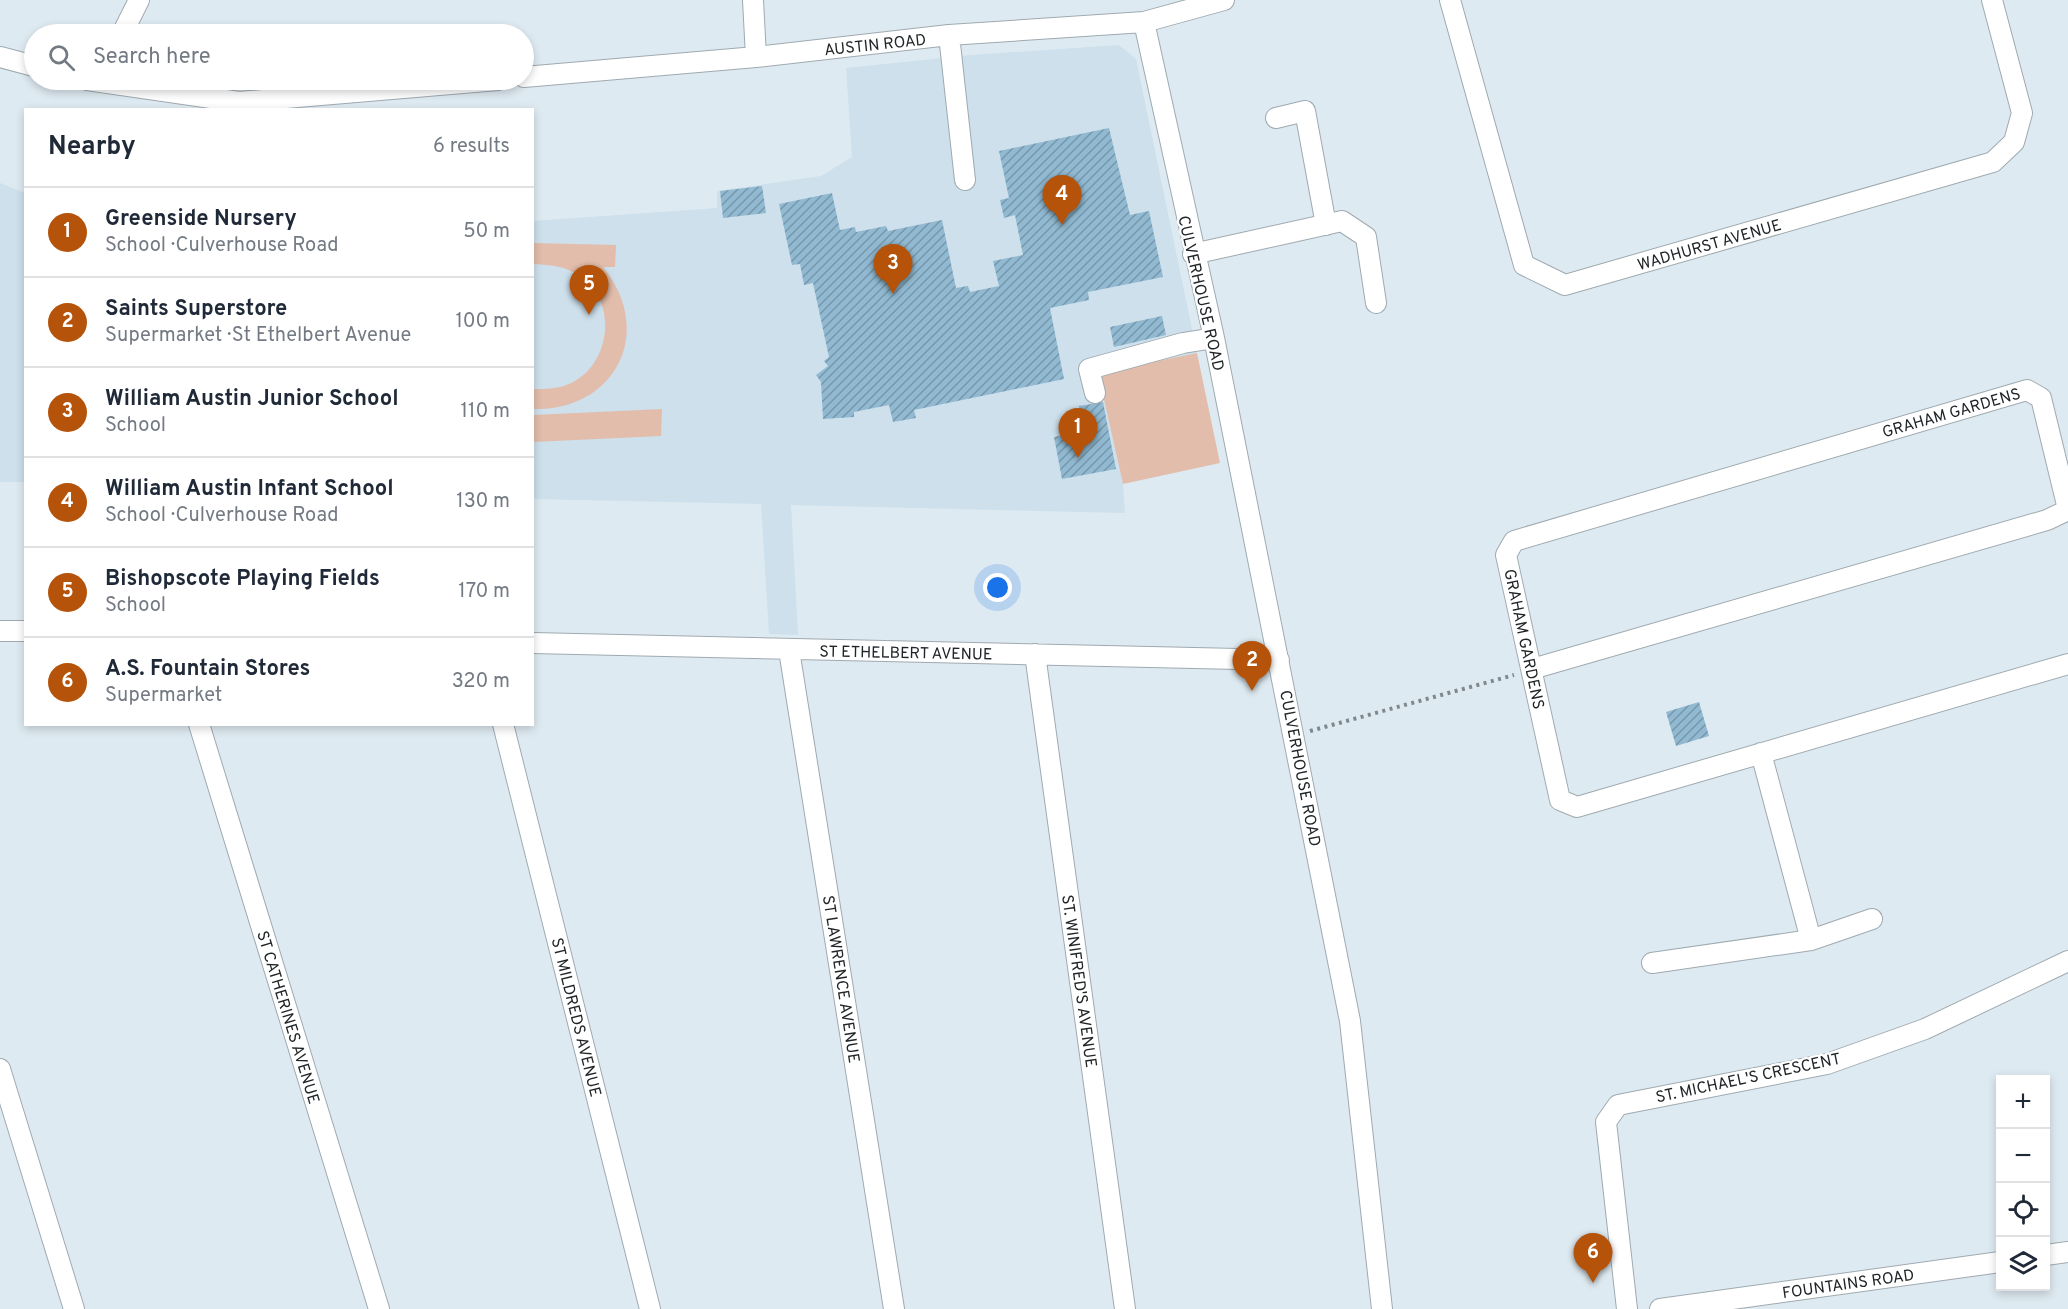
<!DOCTYPE html>
<meta charset="utf-8">
<style>
body{margin:0;font-family:Overpass,sans-serif;background:#f6f6f7;color:#1f2937}
.controls{position:absolute;right:18px;bottom:18px;display:grid;overflow:hidden;border-radius:0px;box-shadow:0 3px 9px #0003}
.controls button{width:54px;height:54px;display:grid;place-items:center;padding:0;border:0;border-bottom:2px solid #e0e1e3;background:#fff;color:#1f2937;font:30px sans-serif}
.you{position:absolute;left:998px;top:588px;width:21px;height:21px;margin:-15px;border:4px solid #fff;border-radius:50%;background:#1a73e8;box-shadow:0 0 0 9px #1a73e833}
.badge{display:grid;place-items:center;width:39px;height:39px;border-radius:50%;background:#b45309;color:#fff;font-size:20px;font-weight:700}
.pin{position:absolute;translate:-50% -50px;filter:drop-shadow(0 2px 3px #0008)}
.pin::after{content:'';position:absolute;top:32px;width:21px;height:18px;background:inherit;clip-path:polygon(0 0,100% 0,50% 100%)}
.list{margin:0;padding:0;list-style:none}
h2{display:flex;justify-content:space-between;align-items:center;height:78px;margin:0;padding:0 24px;font-size:26px}
h2 small{font-size:20px;font-weight:400;color:#747a83}
.list li{display:grid;grid-template-columns:39px 1fr auto;gap:18px;align-items:center;box-sizing:border-box;height:90px;padding:0 24px;border-top:2px solid #e0e1e3}
.list b{display:block;font-size:22px;white-space:nowrap}
.list p{margin:0;font-size:20px;white-space:nowrap;color:#747a83}
.list em{font-size:20px;font-style:normal;color:#747a83}
.icon{flex:none;width:33px;height:33px;fill:none;stroke:currentColor;stroke-width:2;stroke-linecap:round;stroke-linejoin:round}
.map{position:relative;flex:none;width:2068px;height:1309px;overflow:hidden}
.search{position:absolute;background:#fff;box-shadow:0 3px 9px #0003;left:24px;top:24px;width:510px;height:66px;display:flex;align-items:center;gap:15px;box-sizing:border-box;padding:0 21px;border-radius:33px;color:#747a83;font-size:22px}
.panel{position:absolute;background:#fff;box-shadow:0 3px 9px #0003;left:24px;top:108px;width:510px;height:618px;border-radius:0px}
.map>svg:first-child{display:block}
</style>
<div class="map">
<svg width="2068" height="1309" viewBox="0 0 2068 1309">
<defs>
<pattern id="building-hatch" width="6" height="6" patternUnits="userSpaceOnUse" patternTransform="scale(1.5)"><rect width="6" height="6" fill="#91bad2"/><path d="M-1 1l2-2M0 6l6-6M5 7l2-2" fill="none" stroke="#7697aa"/></pattern>
</defs>
<rect width="100%" height="100%" fill="#deeaf1"/>
<path fill="#cde0ec" d="M1119,45L1136,59L1197,353L1098,373L1123,484L1125,513L791,505L798,635L769,634L761,504L533,499V221L717,208V191L821,176L852,157L846,68L971,55Z
M0,183L25,193V482H0Z"/>
<path fill="#e2bdab" d="M533,243L616,245L615,267H603C656,332 615,411 533,409V389C545,389 557,389 569,384C614,364 619,294 573,272C560,265 547,265 533,264Z
M1197,353L1220,463L1123,484L1098,373Z
M662,409L661,436L533,442V415Z"/>
<path fill="url(#building-hatch)" d="M1109,128L1130,215L1149,211L1163,277L1088,292L1089,300L1050,308L1064,379L914,410L916,418L893,422L889,405L854,412V417L823,419L821,382L816,375L828,366L824,361L829,357L813,283L804,285L800,264L792,265L779,204L832,193L840,230L855,227L856,232L886,226L888,231L942,220L956,288L968,286L970,292L999,286L993,261L1023,255L1015,215L1004,218L1000,200L1009,198L999,151Z
M762,186L766,213L723,218L720,191Z
M1162,316L1166,335L1114,347L1110,327Z
M1103,402L1116,469L1062,479L1054,437L1083,431L1079,406Z
M1699,702L1709,736L1676,746L1666,712Z"/>
<g fill="none" stroke-linecap="round" stroke-linejoin="round">
<g stroke="#9faab0" stroke-width="22">
<path id="minor" d="M753,0L756,57
M1450,0L1524,265L1565,285L1993,162L2014,142L2022,113L1992,0
M1144,22L1214,338L1350,1021L1382,1309
M122,34L139,0
M949,35L965,180
M0,57L34,66
M524,77L756,57L949,35L1144,22L1224,0
M87,80L239,102L498,80
M1276,118L1305,111L1326,225
M1193,254L1342,221L1366,237L1376,303
M1095,393L1089,369L1183,343L1214,338
M2068,509L2041,398L2027,390L1514,541L1506,555L1560,800L1577,807L2068,664
M0,631H26
M532,643L1279,660
M789,650L894,1309
M1035,654L1125,1309
M1532,669L2047,520L2068,510
M199,724L379,1309
M503,724L650,1309
M1761,753L1811,940
M1652,963L1811,940L1872,919
M0,1069L74,1309
M2046,1255L2068,1252
M1627,1309L1606,1122L1618,1105L1827,1064L1925,1029L2068,961
M1660,1309L2000,1262"/>
</g>
<path stroke="#80888d" stroke-width="4" stroke-dasharray="3 4.5" stroke-linecap="butt" d="M1310,731L1514,675"/>
<use href="#minor" stroke="#fff" stroke-width="20"/>
</g>
<g text-anchor="middle" stroke-width="4.5" stroke-linejoin="round" paint-order="stroke">
<g font-size="16" fill="#202527" stroke="#fff">
<text transform="translate(875 44) rotate(-6)" y="6">AUSTIN ROAD</text>
<text transform="translate(1709 244) rotate(-16)" y="6">WADHURST AVENUE</text>
<text transform="translate(1202 293) rotate(77)" y="6">CULVERHOUSE ROAD</text>
<text transform="translate(1951 412) rotate(-16)" y="6">GRAHAM GARDENS</text>
<text transform="translate(1525 639) rotate(78)" y="6">GRAHAM GARDENS</text>
<text transform="translate(906 652) rotate(1)" y="6">ST ETHELBERT AVENUE</text>
<text transform="translate(1301 768) rotate(79)" y="6">CULVERHOUSE ROAD</text>
<text transform="translate(842 979) rotate(81)" y="6">ST LAWRENCE AVENUE</text>
<text transform="translate(1080 981) rotate(82)" y="6">ST. WINIFRED'S AVENUE</text>
<text transform="translate(289 1017) rotate(73)" y="6">ST CATHERINES AVENUE</text>
<text transform="translate(577 1017) rotate(76)" y="6">ST MILDREDS AVENUE</text>
<text transform="translate(1748 1077) rotate(-12)" y="6">ST. MICHAEL'S CRESCENT</text>
<text transform="translate(1848 1283) rotate(-8)" y="6">FOUNTAINS ROAD</text>
</g>
</g>
</svg>
<div class="controls">
<button>+</button>
<button>−</button>
<button><svg class="icon" aria-label="locate" viewBox="0 0 24 24"><circle cx="12" cy="12" r="6"/><path d="M12 2v4M12 18v4M2 12h4M18 12h4"/></svg></button>
<button><svg class="icon" aria-label="layers" viewBox="0 0 24 24"><path d="M12 4l9 5-9 5-9-5zM3 14l9 5 9-5"/></svg></button>
</div>
<div class="you"></div>
<div class="pin badge" style="left:1078px;top:458px">1</div>
<div class="pin badge" style="left:1252px;top:691px">2</div>
<div class="pin badge" style="left:893px;top:294px">3</div>
<div class="pin badge" style="left:1062px;top:225px">4</div>
<div class="pin badge" style="left:589px;top:315px">5</div>
<div class="pin badge" style="left:1593px;top:1283px">6</div>
<div class="search"><svg class="icon" aria-label="search" viewBox="0 0 24 24"><circle cx="10" cy="10" r="6"/><path d="M15 15l6 6"/></svg>Search here</div>
<section class="panel">
<h2>Nearby<small>6 results</small></h2>
<ul class="list">
<li><span class="badge">1</span><div><b>Greenside Nursery</b><p>School · Culverhouse Road</p></div><em>50 m</em></li>
<li><span class="badge">2</span><div><b>Saints Superstore</b><p>Supermarket · St Ethelbert Avenue</p></div><em>100 m</em></li>
<li><span class="badge">3</span><div><b>William Austin Junior School</b><p>School</p></div><em>110 m</em></li>
<li><span class="badge">4</span><div><b>William Austin Infant School</b><p>School · Culverhouse Road</p></div><em>130 m</em></li>
<li><span class="badge">5</span><div><b>Bishopscote Playing Fields</b><p>School</p></div><em>170 m</em></li>
<li><span class="badge">6</span><div><b>A.S. Fountain Stores</b><p>Supermarket</p></div><em>320 m</em></li>
</ul>
</section>
</div>
